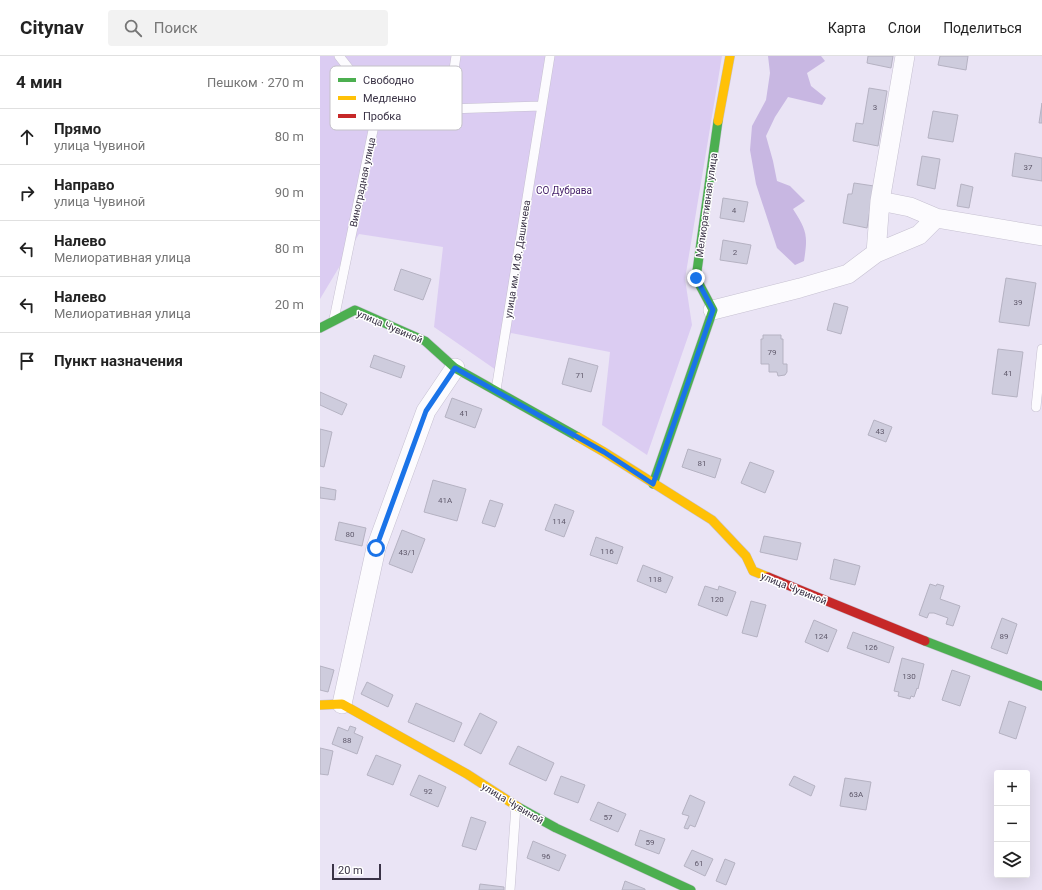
<!DOCTYPE html>
<html lang="ru">
<meta charset="utf-8">
<style>
body{margin:0;font-family:Roboto,sans-serif;background:#f2f2f2;color:#222}
.controls{position:absolute;right:12px;bottom:12px;display:grid;overflow:hidden;border-radius:4px;box-shadow:0 4px 16px #0002}
.controls button{width:36px;height:36px;display:grid;place-items:center;padding:0;border:0;border-bottom:1px solid #e0e0e0;background:#fff;color:#222;font:20px sans-serif}
.scale{position:absolute;left:12px;bottom:10px;width:49px;box-sizing:border-box;padding-left:4px;border:2px solid #3a3346;border-top:0;font-size:11px;line-height:14px;white-space:nowrap;color:#3a3346;-webkit-text-stroke:3px #fff;paint-order:stroke}
.stop{position:absolute;width:12px;height:12px;margin:-9px;border:3px solid #1a73e8;border-radius:50%;background:#fff}
.stop.end{background:#1a73e8;border-color:#fff;box-shadow:0 1px 4px #0008}
.list{margin:0;padding:0;list-style:none}
h2{display:flex;justify-content:space-between;align-items:center;height:52px;margin:0;padding:0 16px;font-size:17px}
h2 small{font-size:13px;font-weight:400;color:#767676}
.list li{display:grid;grid-template-columns:26px 1fr auto;gap:12px;align-items:center;box-sizing:border-box;height:56px;padding:0 16px;border-top:1px solid #e0e0e0}
.list b{display:block;font-size:15px;white-space:nowrap}
.list p{margin:0;font-size:13px;white-space:nowrap;color:#767676}
.list em{font-size:13px;font-style:normal;color:#767676}
.icon{flex:none;width:22px;height:22px;fill:none;stroke:currentColor;stroke-width:2;stroke-linecap:round;stroke-linejoin:round}
.map{position:relative;flex:none;width:722px;height:834px;overflow:hidden}
header{display:flex;align-items:center;gap:24px;box-sizing:border-box;height:56px;padding:0 20px;background:#fff;border-bottom:1px solid #e0e0e0}
header strong{font-size:19px}
nav{display:flex;gap:22px;margin-inline-start:auto;font-size:14px}
.search{width:280px;height:36px;background:#f2f2f2;display:flex;align-items:center;gap:10px;box-sizing:border-box;padding:0 14px;border-radius:4px;color:#767676;font-size:15px}
main{display:flex}
aside{flex:1;background:#fff}
.map>svg:first-child{display:block}
</style>
<header>
<strong>Citynav</strong>
<div class="search"><svg class="icon" aria-label="search" viewBox="0 0 24 24"><circle cx="10" cy="10" r="6"/><path d="M15 15l6 6"/></svg>Поиск</div>
<nav><a>Карта</a><a>Слои</a><a>Поделиться</a></nav>
</header>
<main>
<aside>
<h2>4 мин<small>Пешком · 270 m</small></h2>
<ul class="list">
<li><svg class="icon" aria-label="ahead" viewBox="0 0 24 24"><path d="M12 20V5M6 11l6-6 6 6"/></svg><div><b>Прямо</b><p>улица Чувиной</p></div><em>80 m</em></li>
<li><svg class="icon" aria-label="right" viewBox="0 0 24 24"><path d="M7 20v-9h11M14 6l5 5-5 5"/></svg><div><b>Направо</b><p>улица Чувиной</p></div><em>90 m</em></li>
<li><svg class="icon" aria-label="left" viewBox="0 0 24 24"><path d="M17 20v-9H6M10 6l-5 5 5 5"/></svg><div><b>Налево</b><p>Мелиоративная улица</p></div><em>80 m</em></li>
<li><svg class="icon" aria-label="left" viewBox="0 0 24 24"><path d="M17 20v-9H6M10 6l-5 5 5 5"/></svg><div><b>Налево</b><p>Мелиоративная улица</p></div><em>20 m</em></li>
<li><svg class="icon" aria-label="arrive" viewBox="0 0 24 24"><path d="M6 21V4h12l-3 4 3 4H6"/></svg><div><b>Пункт назначения</b></div></li>
</ul>
</aside>
<div class="map">
<svg width="722" height="834" viewBox="0 0 722 834">
<rect width="100%" height="100%" fill="#eae4f5"/>
<path fill="#dbccf2" d="M0,0H402L365,223L372,269L327,399L282,369L290,296L191,277L179,316L114,271L123,191L39,178L0,243Z"/>
<path fill="#c8b7e2" d="M448,0H501L505,5L487,17L491,30L506,42L502,49L468,41L455,61L446,80L453,105L457,125L470,130L485,145L473,153C487,175 488,179 484,205L475,209L457,192L436,128L430,94L432,70L446,44L450,17Z"/>
<path fill="#ceccdd" stroke="#b5b2c2" d="M548,0H573L571,12L547,7Z
M620,0H648L646,14L618,9Z
M549,32L567,35L558,90L533,85L536,67L543,68Z
M722,47V67H719Z
M613,55L638,59L633,86L608,82Z
M695,97L722,102V125L692,120Z
M602,100L620,103L615,133L597,129Z
M534,127L554,130L547,172L523,167L528,138H532Z
M641,128L653,131L649,152L637,150Z
M403,142L428,146L424,166L400,162Z
M403,184L431,189L427,208L400,204Z
M81,213L111,223L103,244L74,234Z
M686,222L716,227L709,270L679,266Z
M514,247L528,251L521,278L507,274Z
M443,279H461V283H463V308H467V316L465,319L458,320L457,316H449V308H441V283H443Z
M678,293L703,296L697,341L672,338Z
M54,299L85,310L81,322L50,311Z
M249,302L278,310L271,336L242,328Z
M0,336L27,348L22,359L0,349Z
M132,342L162,353L155,372L125,361Z
M554,364L572,371L566,386L548,379Z
M0,373L12,376L4,411L0,410Z
M368,393L401,403L395,422L362,411Z
M430,406L454,415L445,437L421,427Z
M113,424L146,433L137,465L104,456Z
M0,431L16,434L15,444L0,442Z
M170,444L183,448L175,471L162,467Z
M235,448L254,455L244,481L225,474Z
M19,466L46,472L42,490L15,484Z
M82,474L105,483L92,517L69,508Z
M444,480L481,487L477,504L440,496Z
M276,481L303,491L297,508L270,499Z
M514,503L540,510L535,529L510,523Z
M323,509L353,521L346,537L317,525Z
M610,528L616,530L617,528L624,530L620,543L640,550L633,570L626,568L628,562L614,557H609L607,562L599,559Z
M385,530L398,534L399,530L416,536L407,560L378,549Z
M431,545L446,549L437,581L422,577Z
M682,562L697,568L687,598L671,592Z
M494,564L517,574L508,596L485,586Z
M533,576L574,591L569,607L527,592Z
M582,602L604,608L598,633L597,632L594,641L591,640L590,643L578,640L579,636L574,635Z
M0,610L14,614L8,636L0,634Z
M632,614L650,620L640,650L622,644Z
M47,626L73,639L68,651L41,638Z
M689,645L706,651L696,683L679,677Z
M96,647L142,667L134,686L88,666Z
M160,657L177,666L161,698L144,689Z
M30,670L36,672L34,677L43,681L37,698L12,688L18,671L28,675Z
M198,690L234,707L226,725L189,708Z
M0,692L13,695L8,719L0,718Z
M56,699L81,709L73,729L47,719Z
M99,719L126,731L118,751L90,739Z
M241,720L265,729L258,747L234,738Z
M474,720L495,730L491,740L469,729Z
M525,722L551,726L546,754L520,750Z
M370,739L385,746L375,771L370,769L368,773L364,772L369,760L362,758Z
M278,746L306,758L298,776L270,764Z
M151,761L166,766L156,794L142,790Z
M320,774L345,783L339,798L315,789Z
M213,785L246,799L239,815L207,802Z
M372,794L393,803L385,820L364,810Z
M405,803L415,807L406,829L396,825Z
M305,825L325,833V834H302Z
M160,828L184,831V834H159Z"/>
<g fill="none" stroke-linecap="round" stroke-linejoin="round">
<g stroke="#c6c0d1" stroke-width="10">
<path id="lane" d="M58,50L128,53L136,0
M128,53L222,50
M14,263L58,50L19,0
M176,334L230,0
M716,351L722,293
M190,834L196,750"/>
</g>
<g stroke="#c6c0d1" stroke-width="20">
<path id="street" d="M560,145L590,151L616,162
M556,197L560,145L585,0
M393,254L480,232L528,218L556,197L599,179L616,162L722,180
M22,648L56,492L106,355L135,312"/>
</g>
<g stroke="#c6c0d1" stroke-width="10">
<path id="fast" d="M0,272L35,254L105,285L135,312L258,381
M333,428L393,254L376,222L398,65
M605,585L722,630
M198,751L236,772L371,834"/>
</g>
<g stroke="#c6c0d1" stroke-width="10">
<path id="slow" d="M398,65L410,0
M258,381L284,396L392,464L426,500L433,515L448,521
M0,649L22,648L147,718L198,751"/>
</g>
<g stroke="#c6c0d1" stroke-width="10">
<path id="jam" d="M448,521L605,585"/>
</g>
<use href="#lane" stroke="#fcfbfe" stroke-width="9"/>
<use href="#street" stroke="#fcfbfe" stroke-width="19"/>
<use href="#fast" stroke="#4caf50" stroke-width="9"/>
<use href="#slow" stroke="#ffc107" stroke-width="9"/>
<use href="#jam" stroke="#c62828" stroke-width="9"/>
</g>
<g fill="none" stroke-linecap="round" stroke-linejoin="round">
<path stroke="#1a73e8" stroke-width="5" d="M56,492L106,355L135,312L284,396L333,428L393,254L376,222"/>
</g>
<g text-anchor="middle" stroke-width="3" stroke-linejoin="round" paint-order="stroke">
<g font-size="8" fill="#605a6c">
<text x="555" y="54">3</text>
<text x="708" y="114">37</text>
<text x="414" y="157">4</text>
<text x="415" y="199">2</text>
<text x="698" y="249">39</text>
<text x="452" y="299">79</text>
<text x="688" y="320">41</text>
<text x="260" y="322">71</text>
<text x="144" y="360">41</text>
<text x="560" y="378">43</text>
<text x="382" y="410">81</text>
<text x="125" y="447">41А</text>
<text x="239" y="468">114</text>
<text x="30" y="481">80</text>
<text x="287" y="498">116</text>
<text x="87" y="499">43/1</text>
<text x="335" y="526">118</text>
<text x="397" y="546">120</text>
<text x="501" y="583">124</text>
<text x="684" y="583">89</text>
<text x="551" y="594">126</text>
<text x="589" y="623">130</text>
<text x="27" y="687">88</text>
<text x="108" y="738">92</text>
<text x="536" y="741">63А</text>
<text x="288" y="764">57</text>
<text x="330" y="789">59</text>
<text x="226" y="803">96</text>
<text x="379" y="810">61</text>
</g>
<g font-size="10" fill="#3a3346" stroke="#fff">
<text transform="translate(42 126) rotate(-78)" y="4">Виноградная улица</text>
<text transform="translate(386 149) rotate(-82)" y="4">Мелиоративная улица</text>
<text transform="translate(197 203) rotate(-81)" y="4">улица им. И.Ф. Дашичева</text>
<text transform="translate(70 270) rotate(23)" y="4">улица Чувиной</text>
<text transform="translate(474 532) rotate(22)" y="4">улица Чувиной</text>
<text transform="translate(193 747) rotate(31)" y="4">улица Чувиной</text>
</g>
<g font-size="10" fill="#421c68" stroke="#fff">
<text x="244" y="138">СО Дубрава</text>
</g>
</g>
<rect x="10" y="10" width="132" height="64" rx="6" fill="#fff" stroke="#c4c2c8" stroke-width="1"/>
<rect x="18" y="22" width="18" height="4" fill="#4caf50"/>
<rect x="18" y="40" width="18" height="4" fill="#ffc107"/>
<rect x="18" y="58" width="18" height="4" fill="#c62828"/>
<g font-size="11" fill="#3a3346">
<text x="43" y="28">Свободно</text>
<text x="43" y="46">Медленно</text>
<text x="43" y="64">Пробка</text>
</g>
</svg>
<div class="controls">
<button>+</button>
<button>−</button>
<button><svg class="icon" aria-label="layers" viewBox="0 0 24 24"><path d="M12 4l9 5-9 5-9-5zM3 14l9 5 9-5"/></svg></button>
</div>
<div class="scale">20 m</div>
<div class="stop" style="left:56px;top:492px"></div>
<div class="stop end" style="left:376px;top:222px"></div>
</div>
</main>
